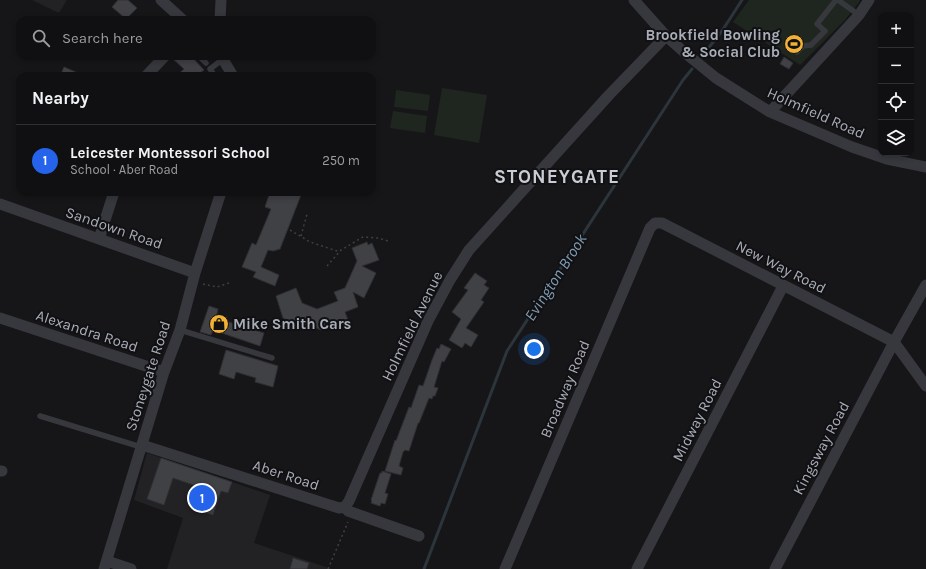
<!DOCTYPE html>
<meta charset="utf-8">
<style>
body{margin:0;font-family:Karla,sans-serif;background:#1e1e20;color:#f1f3f6}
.controls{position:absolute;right:12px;top:12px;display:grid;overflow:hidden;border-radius:8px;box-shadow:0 2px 6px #0003}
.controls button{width:36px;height:36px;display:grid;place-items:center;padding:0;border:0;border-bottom:1px solid #303032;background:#101012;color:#f1f3f6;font:20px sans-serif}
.you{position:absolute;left:534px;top:349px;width:14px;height:14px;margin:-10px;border:3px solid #fff;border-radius:50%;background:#1a73e8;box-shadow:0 0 0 6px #1a73e833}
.badge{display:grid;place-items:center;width:26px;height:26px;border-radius:50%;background:#2563eb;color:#fff;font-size:13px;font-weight:700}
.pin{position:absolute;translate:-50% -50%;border:2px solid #fff;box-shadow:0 1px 4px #0006}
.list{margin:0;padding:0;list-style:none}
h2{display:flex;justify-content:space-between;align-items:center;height:52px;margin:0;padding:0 16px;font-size:17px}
h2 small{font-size:13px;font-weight:400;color:#9c9d9f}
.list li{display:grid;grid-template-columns:26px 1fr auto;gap:12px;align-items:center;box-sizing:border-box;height:72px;padding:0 16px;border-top:1px solid #303032}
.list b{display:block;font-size:15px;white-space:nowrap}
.list p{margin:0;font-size:13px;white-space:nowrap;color:#9c9d9f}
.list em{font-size:13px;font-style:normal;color:#9c9d9f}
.icon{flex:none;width:22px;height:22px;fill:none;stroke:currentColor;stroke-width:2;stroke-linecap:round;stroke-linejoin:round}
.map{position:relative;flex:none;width:926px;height:569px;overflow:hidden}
.search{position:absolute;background:#101012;box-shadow:0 2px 6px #0003;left:16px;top:16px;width:360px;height:44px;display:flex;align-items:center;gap:10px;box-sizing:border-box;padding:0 14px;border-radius:12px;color:#9c9d9f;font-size:15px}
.panel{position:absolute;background:#101012;box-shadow:0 2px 6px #0003;left:16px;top:72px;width:360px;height:124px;border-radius:12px}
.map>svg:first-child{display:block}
</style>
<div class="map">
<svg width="926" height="569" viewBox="0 0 926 569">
<rect width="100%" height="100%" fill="#161618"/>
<path fill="#222225" d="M32,0H67L59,13Z
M147,453L270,495L254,543L332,569H167L183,518L134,500Z"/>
<path fill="#1e261f" d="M749,0H859L860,1L845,20L800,65L733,22Z
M442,88L487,95L479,143L434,135Z
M396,90L430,95L428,111L394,107Z
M393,111L427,116L425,133L390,128Z"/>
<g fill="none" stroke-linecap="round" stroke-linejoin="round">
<path stroke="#2c353c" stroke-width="3" d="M702,56L722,31L742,0
M424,569L507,351L683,80L692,69"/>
</g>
<path fill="#404145" stroke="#303034" d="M118,0H128L137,8L126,19L112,7Z
M172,56H191L204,70L196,76H176L184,69L172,58Z
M784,57L793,63L789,69L780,64Z
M64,67L85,76H66L61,74Z
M270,192H298V194L301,195L280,249L273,251L268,250L261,267L279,275L275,286L253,277L256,272L242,267L252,243L256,245L271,209L265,207Z
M367,242L368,245L372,243L379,260L362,266L376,273L364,298L353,292L358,307L345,312L348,320L321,330L309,325L308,329L283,318L276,296L296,288L302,303L317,309L338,301L334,292L345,288L357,261L352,248Z
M475,273L487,281L484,285L489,288L481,300L484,302L466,328L478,335L471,347L465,343L462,348L449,340L461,319L452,312L468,290L464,288Z
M209,306L218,309L216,318L264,333L260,346L213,330L211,335L200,332Z
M441,344L451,349L444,362L442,361L434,387L438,388L435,396H433L432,399L429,398L419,423H418L409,451L405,450L403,452L399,466L403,468L401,475L385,471L395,440L396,441L409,407L411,408L419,385L423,386L432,360L437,348L439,349Z
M226,350L278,366L273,387L255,382L256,378L236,372L234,379L219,374Z
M161,458L232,482L228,493L221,491L213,515L198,510L205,489L173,478L164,505L147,499Z
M382,471L391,474L385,493L388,494L385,504L381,503L380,506L371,503L372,501L371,500L380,473H382Z
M293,558L309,563L307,569H290Z"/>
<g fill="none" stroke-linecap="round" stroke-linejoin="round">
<path stroke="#3d3f44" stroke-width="1.5" stroke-dasharray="2 3" stroke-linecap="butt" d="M290,230L310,242L340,252
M301,236L307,214
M327,266L341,250L363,237L378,238L388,241
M203,284L217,287L232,282
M328,569L348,522"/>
<path stroke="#37383d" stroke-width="5.5" d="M838,0L859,15
M797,52L803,46L811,45L825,31L817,24L836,0
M199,56L206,63
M215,76L210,69L223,59
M180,330L272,358
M40,416L141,447"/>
<path stroke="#37383d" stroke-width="11" d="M161,0L183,20
M634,0L666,36L684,52L716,78L770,112L852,147L887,159L926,167
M220,20L221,0
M221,56L233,76
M146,76L165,56
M770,112L859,15L869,0
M0,204L195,273
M99,239L114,192
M0,318L164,372
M894,342L926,386
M142,445L339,508L345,507L348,511L419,536
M0,471H2
M345,507L349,501L428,321L450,280L469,250L609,95L666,36
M107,561L131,569
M104,569L164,372L180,330L195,273L221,192
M505,569L650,228L655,223H662L894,342
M637,569L783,286
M775,569L894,342L926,285"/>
</g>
<defs>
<g id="stadium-disc" transform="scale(1)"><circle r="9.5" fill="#f2b134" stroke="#111113"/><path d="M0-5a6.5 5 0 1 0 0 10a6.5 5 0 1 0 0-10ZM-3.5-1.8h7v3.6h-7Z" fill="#111"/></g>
<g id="shop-disc" transform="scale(1)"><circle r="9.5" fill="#f2b134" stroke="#111113"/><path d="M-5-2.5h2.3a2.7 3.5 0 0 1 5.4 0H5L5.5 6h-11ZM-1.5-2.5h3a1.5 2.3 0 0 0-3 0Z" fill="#111"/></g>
</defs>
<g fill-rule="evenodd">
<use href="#stadium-disc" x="794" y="44"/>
<use href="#shop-disc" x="219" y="324"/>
</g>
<g text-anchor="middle" stroke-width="4" stroke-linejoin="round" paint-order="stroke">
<g font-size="15" font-weight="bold" fill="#a8adb8" stroke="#111113" text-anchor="end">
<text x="780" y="40">Brookfield Bowling<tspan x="780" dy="17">&amp; Social Club</tspan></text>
<text x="233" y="329" text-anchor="start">Mike Smith Cars</text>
</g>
<g font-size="15" fill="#a8adb8" stroke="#111113">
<text transform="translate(816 113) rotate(24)" y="5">Holmfield Road</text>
<text transform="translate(114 228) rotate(19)" y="5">Sandown Road</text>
<text transform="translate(781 267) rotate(27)" y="5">New Way Road</text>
<text transform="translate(412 326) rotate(-64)" y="5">Holmfield Avenue</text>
<text transform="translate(87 331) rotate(18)" y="5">Alexandra Road</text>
<text transform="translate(148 376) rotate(-72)" y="5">Stoneygate Road</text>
<text transform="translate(565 389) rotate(-67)" y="5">Broadway Road</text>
<text transform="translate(697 420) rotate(-63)" y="5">Midway Road</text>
<text transform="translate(821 448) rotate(-62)" y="5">Kingsway Road</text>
<text transform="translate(286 475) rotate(18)" y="5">Aber Road</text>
</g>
<g font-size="16" font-style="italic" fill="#7f9bb3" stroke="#111113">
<text transform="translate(555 277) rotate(-57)" y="6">Evington Brook</text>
</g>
<g font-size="19" font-weight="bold" letter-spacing="1" fill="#c9ccd4" stroke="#111113">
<text x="557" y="183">STONEYGATE</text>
</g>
</g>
</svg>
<div class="controls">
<button>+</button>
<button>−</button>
<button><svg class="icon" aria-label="locate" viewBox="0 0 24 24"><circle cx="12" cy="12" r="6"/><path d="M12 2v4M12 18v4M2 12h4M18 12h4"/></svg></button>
<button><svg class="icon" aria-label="layers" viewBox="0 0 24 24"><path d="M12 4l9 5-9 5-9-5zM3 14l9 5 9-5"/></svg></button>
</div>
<div class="you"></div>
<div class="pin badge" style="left:202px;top:498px">1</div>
<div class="search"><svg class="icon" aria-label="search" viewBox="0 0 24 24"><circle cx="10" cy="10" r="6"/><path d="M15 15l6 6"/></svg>Search here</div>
<section class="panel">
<h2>Nearby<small></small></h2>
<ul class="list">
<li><span class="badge">1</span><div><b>Leicester Montessori School</b><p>School · Aber Road</p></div><em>250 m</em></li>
</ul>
</section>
</div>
